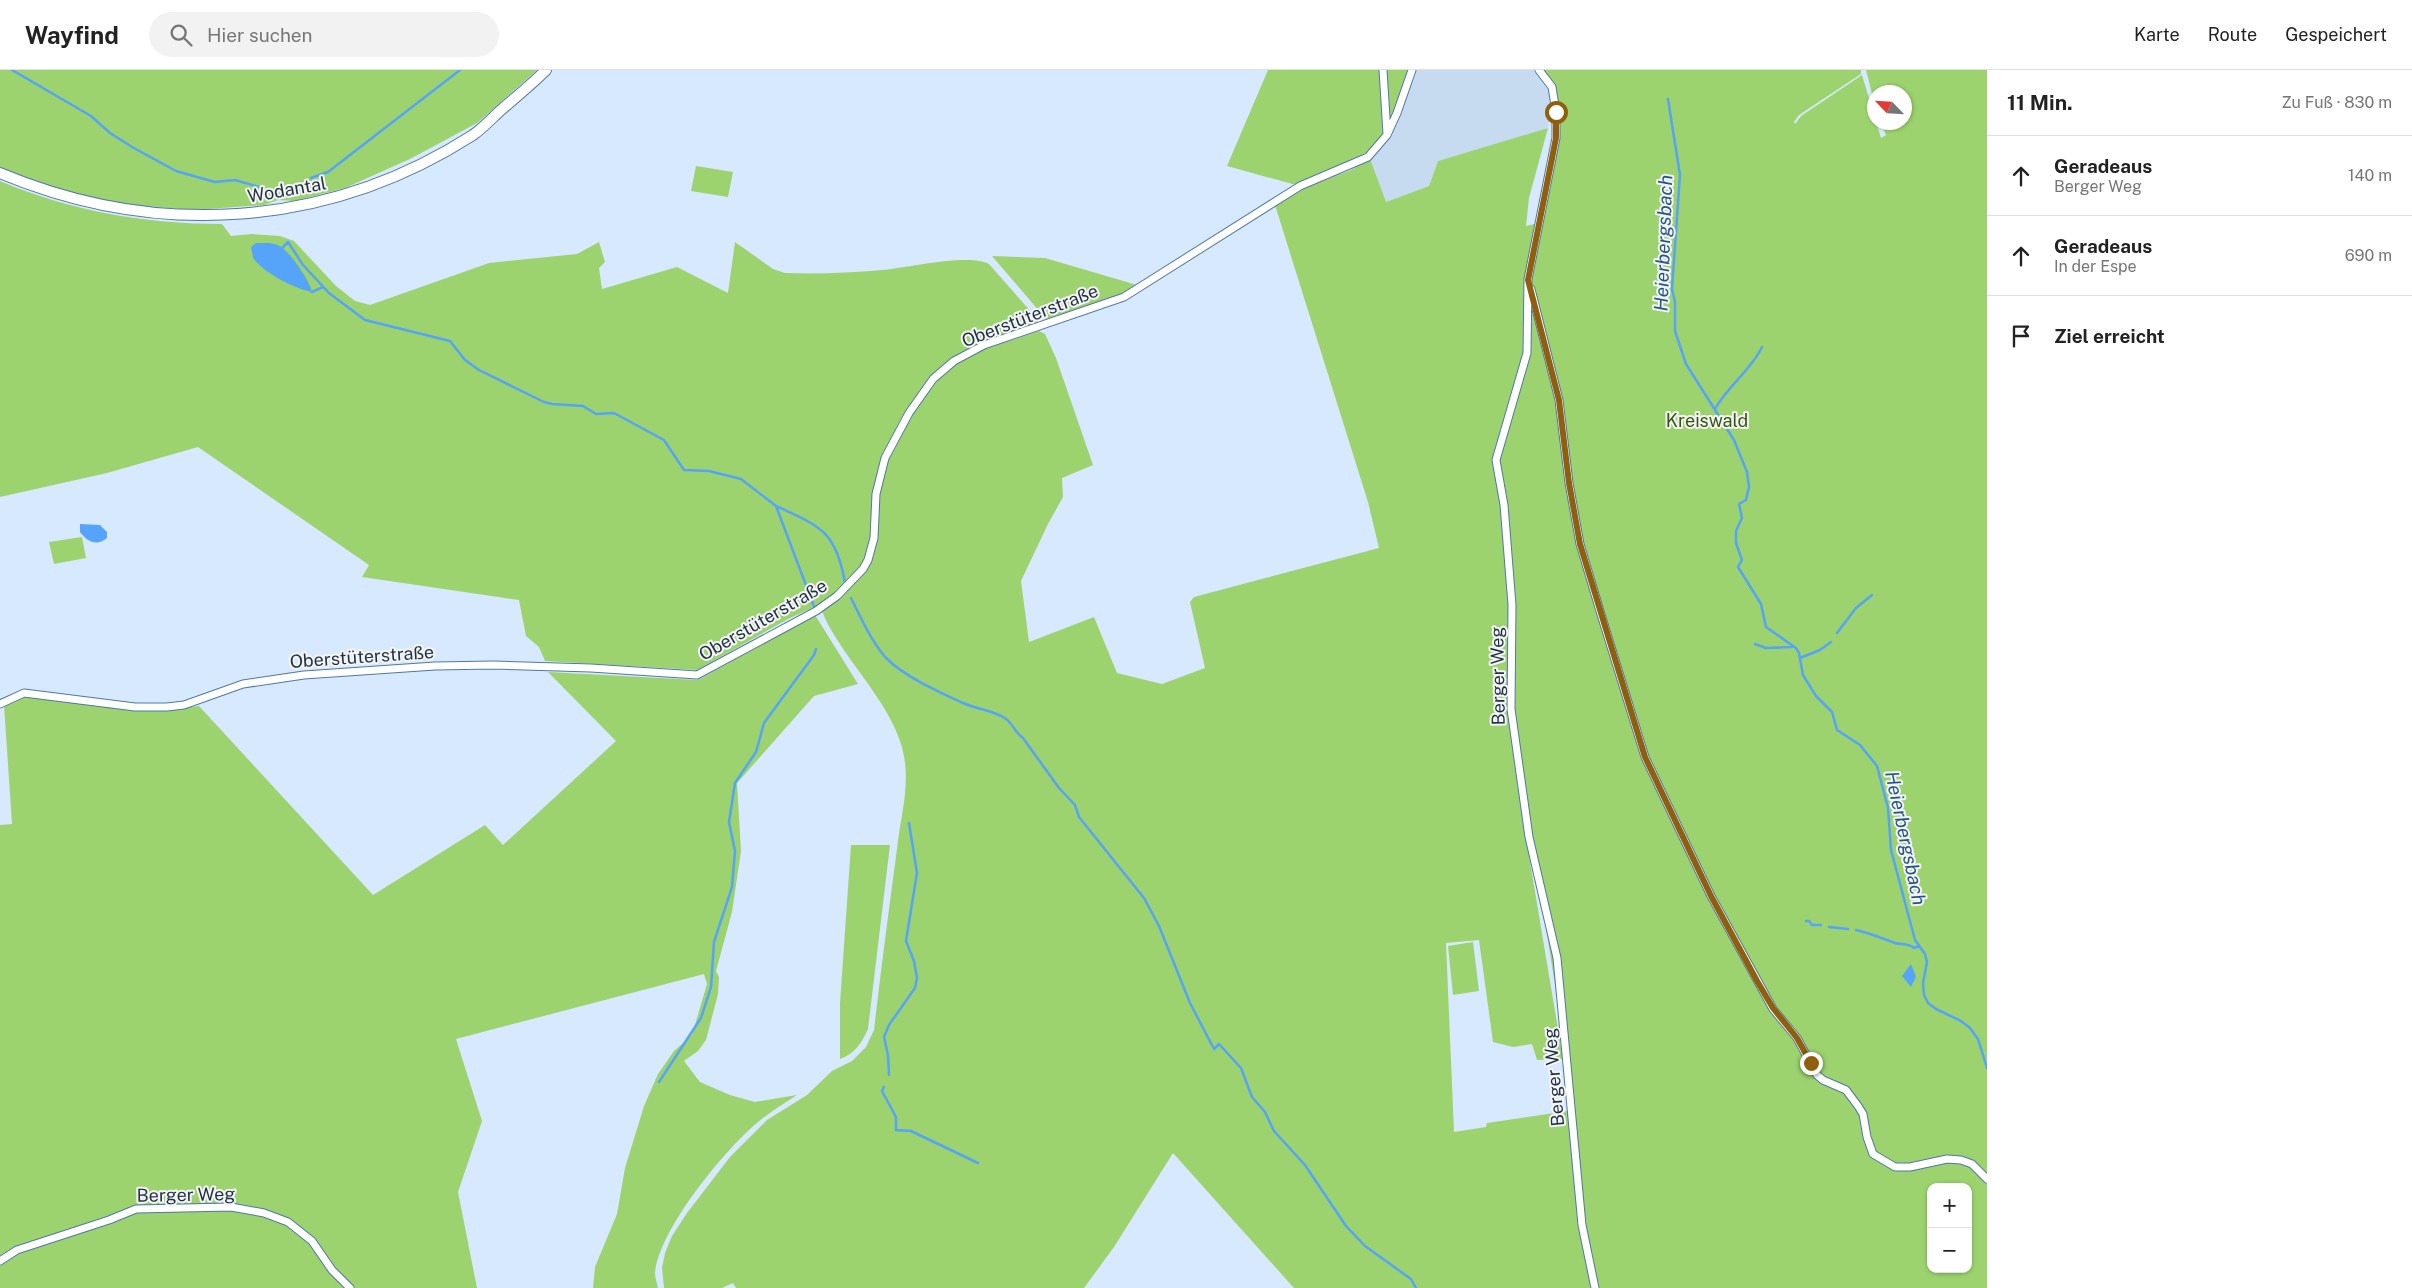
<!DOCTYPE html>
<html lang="de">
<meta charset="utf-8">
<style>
body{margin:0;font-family:"Public Sans",sans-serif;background:#f2f2f2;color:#222}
.controls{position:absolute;right:15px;bottom:15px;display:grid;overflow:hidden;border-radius:10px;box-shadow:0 1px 4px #0004}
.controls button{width:45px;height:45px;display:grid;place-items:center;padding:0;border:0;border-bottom:1px solid #e0e0e0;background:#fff;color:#222;font:25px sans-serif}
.compass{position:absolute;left:1867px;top:15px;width:45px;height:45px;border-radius:50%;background:#fff;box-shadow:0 1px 4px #0004;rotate:295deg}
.stop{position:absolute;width:15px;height:15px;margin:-11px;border:4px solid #905f0d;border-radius:50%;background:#fff}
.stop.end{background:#905f0d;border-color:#fff;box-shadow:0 1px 5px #0008}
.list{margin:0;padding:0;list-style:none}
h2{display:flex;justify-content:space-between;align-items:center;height:65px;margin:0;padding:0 20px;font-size:21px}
h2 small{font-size:16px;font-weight:400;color:#767676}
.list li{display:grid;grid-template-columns:32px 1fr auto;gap:15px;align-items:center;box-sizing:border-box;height:80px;padding:0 20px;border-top:1px solid #e0e0e0}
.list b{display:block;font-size:19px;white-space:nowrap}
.list p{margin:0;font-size:16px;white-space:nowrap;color:#767676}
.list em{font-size:16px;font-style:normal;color:#767676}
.icon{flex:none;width:28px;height:28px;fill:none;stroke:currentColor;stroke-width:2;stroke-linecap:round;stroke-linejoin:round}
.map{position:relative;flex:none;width:1987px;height:1218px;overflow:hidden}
header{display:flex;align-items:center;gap:30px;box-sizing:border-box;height:70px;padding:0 25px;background:#fff;border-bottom:1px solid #e0e0e0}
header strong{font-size:24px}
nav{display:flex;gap:28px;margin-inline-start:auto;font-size:18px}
.search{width:350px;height:45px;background:#f2f2f2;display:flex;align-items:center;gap:12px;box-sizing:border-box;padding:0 18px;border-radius:28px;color:#767676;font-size:19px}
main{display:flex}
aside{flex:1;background:#fff}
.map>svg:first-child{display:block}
</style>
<header>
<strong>Wayfind</strong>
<div class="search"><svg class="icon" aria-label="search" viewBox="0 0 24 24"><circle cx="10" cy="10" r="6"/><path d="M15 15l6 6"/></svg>Hier suchen</div>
<nav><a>Karte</a><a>Route</a><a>Gespeichert</a></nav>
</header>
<main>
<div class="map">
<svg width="1987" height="1218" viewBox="0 0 1987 1218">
<rect width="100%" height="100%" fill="#d7e9fe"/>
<path fill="#c6daf0" d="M1415,0H1534L1548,19L1551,34L1548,58L1438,91L1429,116L1385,132L1370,89L1389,67Z"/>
<path fill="#9cd36e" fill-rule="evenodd" d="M0,0H537L477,53L410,89L345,118L295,131L278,130L264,135L193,140L111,133L46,116L0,97Z
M1268,0H1382L1384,63L1366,83L1296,115L1227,96Z
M1385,0H1410L1389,57Z
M1542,0H1861V4L1799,45L1794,52L1795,54L1801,46L1862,5L1881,68L1886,65L1881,53L1904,52V22H1874V32L1866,0H1987V1218H1598L1580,1122L1567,990L1523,714H1517L1563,989L1537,990L1532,974L1513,977L1493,972L1479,870L1446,873L1454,1062L1486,1057L1487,1053L1568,1041L1584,1178L1591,1218H1294L1173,1083L1114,1177L1084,1218H736L733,1213L722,1218H664L662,1198L665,1183L672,1166L687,1143L730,1087L767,1050L807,1025L832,1001L852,991L866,977L874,960C881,899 889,839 897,779C901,741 913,709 900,671C888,635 858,603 838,571C832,562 826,552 822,541L843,526L866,499L881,412L886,394L909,350L932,314L959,292L978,281L1039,261L1045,264L1056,288L1093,395L1062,408L1063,427L1048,454L1021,511L1029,572L1094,547L1117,603L1162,614L1205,598L1190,532L1194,527L1379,478L1368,432L1275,135L1299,120L1351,100L1370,89L1386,132L1429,116L1438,91L1548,58L1529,128L1526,156L1538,153L1558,42ZM1931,1117H1968V1199H1931Z
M696,96L733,102L728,127L691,121Z
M0,111C71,141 145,154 222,154L231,166L252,164L280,166L294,171L336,216L355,231L370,235L489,193L577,184L599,172L605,192L599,198L602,219L677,197L728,223L735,172L773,199L785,203C816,204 850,203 882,200C907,198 969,183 989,194L1040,252L992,268L950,291L924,314L898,355L880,394L873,421L871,469L866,490L847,513L825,532L788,549L697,600L545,591L539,577L526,566L519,530L362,507L369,495L198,377L107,403L0,427Z
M992,186L1045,188L1137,215L1122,225L1046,249Z
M82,467L86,488L54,494L49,472Z
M815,545L858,614L814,626L737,713L741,781L732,842L716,901L719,907L718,924L706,970L698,981L684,991L700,1012L730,1025L755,1032L797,1025C780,1036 762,1047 748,1061C718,1089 659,1161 655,1203C655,1208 657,1213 658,1218H593L595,1197L617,1144L625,1098L644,1036L658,1004L674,981L692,965L707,914L704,904L456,969L482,1051L458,1122L477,1218H0V755L12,754L4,635L24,625L169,640L199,636L373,825L485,755L503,775L616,671L548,602L698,610Z
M851,775H890L868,959C862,972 855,984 840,989V933Z
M1473,872L1479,921L1453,925L1448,876Z"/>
<path fill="#55a4f9" d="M256,173C265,173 273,172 280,176C290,182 310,211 312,222C295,219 264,203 254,189C252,186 252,180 251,177Z
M80,454L100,455L107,462V468C96,477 87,471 80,462Z
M1911,894L1916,907L1911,917L1902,906Z"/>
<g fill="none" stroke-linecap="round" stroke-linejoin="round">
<path stroke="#55a4f9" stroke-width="2.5" d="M12,0L91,46L110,63L132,77L176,101L215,112L235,110L263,118
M1668,29L1680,105L1672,219L1675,232V261L1686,294L1734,370L1747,402L1749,417L1746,430L1739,434L1742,448L1736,461V473L1742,490L1738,497L1761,534L1766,557L1796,578L1799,583L1803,605L1816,626L1832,642L1837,660L1860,675L1877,696L1888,738L1891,780L1915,870L1925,884L1927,892L1923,913L1924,925L1928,933L1936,939L1961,951L1970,958L1978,969L1987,998
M311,108L328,102L460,0
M283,177L288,172L303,195L329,223L365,250L450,271L465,290L479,300L544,332L552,334L583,336L596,344L614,343L664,370L684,400L709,401L741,409L776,436L815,539
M312,222L323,217
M1715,339C1728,316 1751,300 1762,277
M776,436C821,457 836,461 845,513
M851,528C861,548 871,571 886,588C905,607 939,622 963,633C976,639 991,640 1003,647C1013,652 1014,662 1023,668L1059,718L1075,735L1079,747L1144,828L1159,856L1190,933L1214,979L1219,974L1241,998L1252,1027L1265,1042L1274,1061L1305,1095L1346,1156L1365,1176L1411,1209L1416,1218
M1837,563L1856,538L1872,525
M1755,574L1766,578L1792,577
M1800,588L1820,580L1831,572
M1806,851H1809L1812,855H1821
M1829,857L1848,859
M1856,860C1869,863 1882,868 1895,873C1902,875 1908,873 1914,878L1919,876
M889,1005L888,985L884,967L889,955L915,918L917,908L914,891L906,871L917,803L909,753
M659,1012L701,948L711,917L714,872L732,817L735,781L729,752L735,713L756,682L764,653L814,585L816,579
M884,1017L882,1021L896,1047V1060L911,1061L978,1093"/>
<g stroke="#4f78a7" stroke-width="9">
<path id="street" d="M1383,0L1387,64
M1539,0L1552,17L1556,42V68L1528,209L1527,283L1496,390L1504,435L1512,535L1511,639L1529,767L1557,888L1582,1155L1595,1218
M1531,219L1559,330L1569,413L1580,474L1600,541L1645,687L1711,826L1773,939L1797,968L1817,1005L1823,1010L1846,1020L1858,1036L1863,1044L1867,1067L1873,1084L1895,1097H1910L1947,1089L1961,1090L1972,1094L1987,1109
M0,634L24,623L135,637H167L184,635L243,614L304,605L435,596L494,595L591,598L697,605L816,541L837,526L863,499L868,490L874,468L876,424L885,388L909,343L933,309L954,291L984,275L1124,227L1300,116L1368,87L1387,65L1397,43L1412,0
M0,1191L17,1180L109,1150L136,1139L231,1137L264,1143L288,1152L312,1171L332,1200L350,1218"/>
</g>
<g stroke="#4f78a7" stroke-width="12">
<path id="secondary" d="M0,103C158,169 328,158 473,65C483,58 492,48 501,40C516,27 532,14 546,0"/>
</g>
<use href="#street" stroke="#fff" stroke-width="7"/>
<use href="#secondary" stroke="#fff" stroke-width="10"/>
</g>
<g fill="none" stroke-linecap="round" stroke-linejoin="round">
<path stroke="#905f0d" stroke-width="6" d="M1556,42V68L1528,210L1559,330L1569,413L1580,474L1645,687L1711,826L1757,911L1773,938L1797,968L1811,993"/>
</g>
<g text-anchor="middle" stroke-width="4" stroke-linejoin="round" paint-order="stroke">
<g font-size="18" fill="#1f3045" stroke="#f4f4f4">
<text transform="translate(287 120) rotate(-10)" y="6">Wodantal</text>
<text transform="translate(1030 246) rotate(-21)" y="6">Oberstüterstraße</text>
<text transform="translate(763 550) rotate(-30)" y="6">Oberstüterstraße</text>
<text transform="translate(362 587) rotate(-4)" y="6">Oberstüterstraße</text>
<text transform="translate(1498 606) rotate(-91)" y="6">Berger Weg</text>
<text transform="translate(1554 1007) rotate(-95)" y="6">Berger Weg</text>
<text transform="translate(186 1125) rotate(-1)" y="6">Berger Weg</text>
</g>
<g font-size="18" fill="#35580f" stroke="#f4f4f4">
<text x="1707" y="357">Kreiswald</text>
</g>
<g font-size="19" font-style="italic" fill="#21558d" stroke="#f4f4f4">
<text transform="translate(1663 173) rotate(-88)" y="7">Heierbergsbach</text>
<text transform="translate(1906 768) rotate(78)" y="7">Heierbergsbach</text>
</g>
</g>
</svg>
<div class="controls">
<button>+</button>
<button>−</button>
</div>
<svg class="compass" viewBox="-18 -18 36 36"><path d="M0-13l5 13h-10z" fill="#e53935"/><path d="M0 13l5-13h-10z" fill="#767676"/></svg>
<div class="stop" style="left:1556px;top:42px"></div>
<div class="stop end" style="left:1811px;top:993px"></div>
</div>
<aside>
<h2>11 Min.<small>Zu Fuß · 830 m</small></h2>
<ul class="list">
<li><svg class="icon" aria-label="ahead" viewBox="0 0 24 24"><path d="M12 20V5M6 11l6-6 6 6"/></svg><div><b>Geradeaus</b><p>Berger Weg</p></div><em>140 m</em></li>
<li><svg class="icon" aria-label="ahead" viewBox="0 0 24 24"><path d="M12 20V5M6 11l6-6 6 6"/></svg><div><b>Geradeaus</b><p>In der Espe</p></div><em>690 m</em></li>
<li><svg class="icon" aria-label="arrive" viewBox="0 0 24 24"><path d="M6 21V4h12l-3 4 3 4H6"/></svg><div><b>Ziel erreicht</b></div></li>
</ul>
</aside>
</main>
